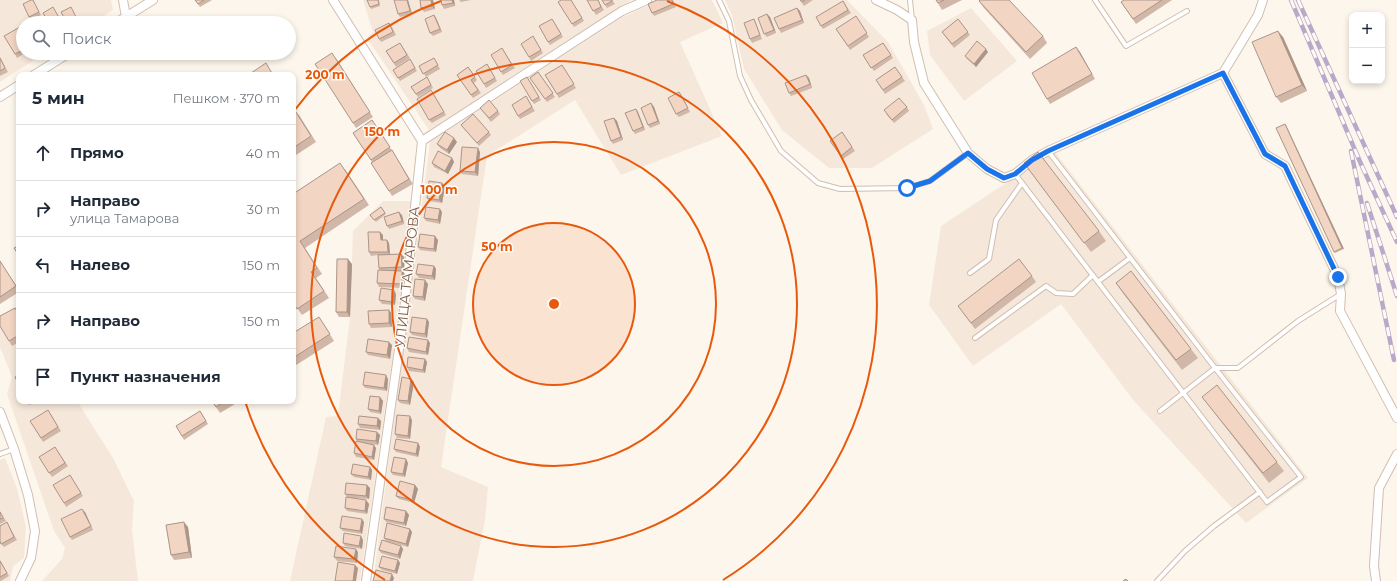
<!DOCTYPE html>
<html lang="ru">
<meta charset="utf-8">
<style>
body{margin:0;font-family:Montserrat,sans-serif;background:#f6f6f7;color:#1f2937}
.controls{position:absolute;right:12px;top:12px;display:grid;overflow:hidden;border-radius:8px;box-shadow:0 2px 6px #0003}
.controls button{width:36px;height:36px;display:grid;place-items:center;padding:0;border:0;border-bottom:1px solid #e0e1e3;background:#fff;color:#1f2937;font:20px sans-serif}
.stop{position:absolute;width:12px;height:12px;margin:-9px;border:3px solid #1a73e8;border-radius:50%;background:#fff}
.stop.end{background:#1a73e8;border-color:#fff;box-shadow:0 1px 4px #0008}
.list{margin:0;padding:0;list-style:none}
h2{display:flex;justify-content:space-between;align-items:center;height:52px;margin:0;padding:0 16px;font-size:17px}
h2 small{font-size:13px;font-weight:400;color:#747a83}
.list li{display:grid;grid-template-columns:26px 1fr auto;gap:12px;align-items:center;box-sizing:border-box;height:56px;padding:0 16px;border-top:1px solid #e0e1e3}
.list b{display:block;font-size:15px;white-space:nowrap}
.list p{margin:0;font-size:13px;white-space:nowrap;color:#747a83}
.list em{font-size:13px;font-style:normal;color:#747a83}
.icon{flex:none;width:22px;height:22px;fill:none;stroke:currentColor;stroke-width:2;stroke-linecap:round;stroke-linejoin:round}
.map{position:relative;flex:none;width:1397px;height:581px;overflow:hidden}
.search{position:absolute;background:#fff;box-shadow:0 2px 6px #0003;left:16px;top:16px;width:280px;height:44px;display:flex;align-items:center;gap:10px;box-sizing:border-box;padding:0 14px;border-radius:22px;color:#747a83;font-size:15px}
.panel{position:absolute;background:#fff;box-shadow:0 2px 6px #0003;left:16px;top:72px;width:280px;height:332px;border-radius:8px}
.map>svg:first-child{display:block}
</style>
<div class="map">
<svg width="1397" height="581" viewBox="0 0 1397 581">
<rect width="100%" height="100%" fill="#fdf6ec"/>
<path fill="#f5e8da" d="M0,0H111L113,10L92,23H23V53H45L0,82Z
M363,0H631L429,130L367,38L373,32Z
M660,0H712L723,23L680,42L722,136L621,175L575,100L487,156L441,467L488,487L485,520L473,581H373L430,142L623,17Z
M725,0H847L888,42L924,105L933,129L872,168H829L782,130L744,69L732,15Z
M971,8L1017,61L964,101L930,55L927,31Z
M1054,151L1308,478L1246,523L1134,401L1061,304L973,366L929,305L941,226Z
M383,201H411L408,250L360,581H290L326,417L338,416L350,317L353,231Z
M19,305V401H77L113,458L134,501L132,530L138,581H42L62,559L65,548L54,531L7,394L12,377L0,347V316Z
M5,458L17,488L26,527L24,558L13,566L10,581H0V460Z"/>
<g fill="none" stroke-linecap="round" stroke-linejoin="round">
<g stroke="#d1beb0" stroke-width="6">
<path id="service" d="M719,0L729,21L740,76L751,100L781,151L818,183L840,189L907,188L930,181L968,153
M910,0L912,20
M1095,0L1126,46L1187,11
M1015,174L1267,502L1301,477L1215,368L1048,151
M970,273L989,259L996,220L1022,183
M1099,281L1130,258
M975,338L1046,286L1056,293L1073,294L1093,275
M1160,411L1215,368H1238L1298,321L1341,294
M0,454L14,449
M1157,581L1185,551L1214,526L1260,492"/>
</g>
<g stroke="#d1beb0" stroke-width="10">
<path id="minor" d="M123,0L126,17
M333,0L422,141
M876,0L897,10L912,20L914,42L924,83L968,153L987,169L1004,178L1015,174L1032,160L1048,151L1223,73L1258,15L1263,0
M116,23L153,0
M1223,73L1265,154L1285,166L1338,277L1341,294L1340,311L1397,418
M34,75L69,53
M0,97L19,85
M422,141L622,11L647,0
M0,412L14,449L28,495L35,531L31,558L20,581
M366,581L403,321L422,141
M1376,581L1374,566L1379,488L1397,454"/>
</g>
<use href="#service" stroke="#fff" stroke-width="4"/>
<use href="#minor" stroke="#fff" stroke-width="8"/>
<g stroke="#b9a8c9" stroke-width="4.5">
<path id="rail" d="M1291,0L1361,164L1397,242
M1298,0L1397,217
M1351,151L1394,360
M1367,203L1397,296"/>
</g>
<use href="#rail" stroke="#fffaf3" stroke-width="3" stroke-dasharray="9" stroke-linecap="butt"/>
</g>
<path fill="#d1b7a8" d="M33,0L41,15L32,20L29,17Z
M195,0H212L200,7Z
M367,0H379L380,6L371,9Z
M408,0L412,14L400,17L398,14Z
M433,0L435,9L424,12L421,8Z
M441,0H454L455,6L444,9L442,5Z
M459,0H471L461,2Z
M571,0L584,21L574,27L558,2Z
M587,0H598L604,10L596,15Z
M612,0L615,4L607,8L605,5Z
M657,0H673L676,7L654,16L652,13Z
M800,0H813L804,6Z
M936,0H962L942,10Z
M1124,0H1172L1136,24L1121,2Z
M843,1L851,13L823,29L821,26Z
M979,1L1043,36L1047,43L1030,59L984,8Z
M797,8L800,11L804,23L781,33L779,29Z
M767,14L770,17L776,33L767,37L764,34Z
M434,15L436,18L442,32L433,36L430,33Z
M856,16L869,37L850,50L836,29Z
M754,19L756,23L762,39L752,43L750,39Z
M958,19L970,35L954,48L942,32Z
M554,22L563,37L550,45L548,42Z
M389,23L392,27L396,35L381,42L379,39Z
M23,27V53H25L17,58L15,54Z
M1283,37L1307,91L1281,103L1276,97Z
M535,40L543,53L531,61L529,57Z
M400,43L410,58L396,67L386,51Z
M883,43L893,58L874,71L863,55Z
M1076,47L1095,79L1050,104L1047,99Z
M502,48L515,68L503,75L501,72Z
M988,52L976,67L967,59L965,56Z
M0,57L8,72L0,76Z
M336,58L373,117L356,128L353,123Z
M410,59L417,71L400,81L393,70Z
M436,61L440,69L426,77L419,66Z
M487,64L497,81L486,88L484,84Z
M468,67L477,80L474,83L481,93L473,98L457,75Z
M895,67L905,81L885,94L876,80Z
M564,68L576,88L559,98L545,75Z
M538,72L555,97L547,102L530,78Z
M806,75L809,78L812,88L791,96L789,93Z
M427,77L433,88L418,97L411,87Z
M527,77L541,100L534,104L532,101Z
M431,90L446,115L432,123L429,120Z
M682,96L690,112L679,117L676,114Z
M528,100L535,111L520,119L518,116Z
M651,103L654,107L660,124L650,128L648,125Z
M907,107L909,111L894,123L886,114Z
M480,108L498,111L500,114L491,122Z
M636,109L638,112L645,130L635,134L633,131Z
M293,110L299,115L316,142L293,157Z
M614,118L617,121L623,140L613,144L611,141Z
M372,120L393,152L413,184L392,196L389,191L372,162L353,133Z
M1285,124L1344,249L1335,253L1334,252Z
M461,125L489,132L491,135L479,146Z
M842,132L855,151L843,159L830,141Z
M457,142L449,154L440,148L437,144Z
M480,152L478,176L462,174L460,171Z
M452,158L454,162L448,174L434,167L432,163Z
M1024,163L1099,231L1106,241L1091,252Z
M345,169L369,205L305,248L322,274L316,278L329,298L302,315L293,302V194Z
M442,183L445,187L442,203L429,201L427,198Z
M381,207L386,214L376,222L370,215Z
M442,212L440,224L426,221L424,218Z
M402,215L404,224L389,229L387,226Z
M380,232L383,235V240H387L389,243L390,254H401L404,257V271H399L405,274L404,288L379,287L377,283L380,270L379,268L378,255L371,256L369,252Z
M438,240L436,252L420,250L418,247Z
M0,261L19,290V292L0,304Z
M352,264L350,317H339L336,312Z
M434,266L436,269L435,280L419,278L416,274Z
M1032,276L1036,282L975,329L958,306Z
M1116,283L1191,349L1198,358L1182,370L1122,292Z
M428,284L425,301L415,299L413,296Z
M396,294L395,305L382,304L379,300Z
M389,310L391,313L392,327L371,328L369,324Z
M19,314V342L12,346L9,341Z
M427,319L429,322L427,338L412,335L410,332Z
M323,323L334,341L293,367V333Z
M430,343L428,355L409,352L407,348Z
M392,345L390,359L368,355L366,352Z
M425,359L427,362L425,373L409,371L407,367Z
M388,379L387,391L365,388L363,385Z
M414,382L410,405L400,403L398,400Z
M380,397L383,401L381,414L370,412L368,409Z
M1202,397L1277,462L1284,471L1269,483L1209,406Z
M26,401H38L29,405Z
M212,401H240L220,413Z
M200,411L208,424L184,440L176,426Z
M50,413L61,431L43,442L30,421Z
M378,418L381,421L380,430L360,428L358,424Z
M412,420L410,439L397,438L395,434Z
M377,432L380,435L378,445L363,443L376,448L374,460L356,457L354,453L358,442L356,439Z
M418,443L420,447L418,457L396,452L394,449Z
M55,447L68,466L52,477L39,457Z
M408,463L405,477L393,475L391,472Z
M370,467L372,470L371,480L354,477L351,474Z
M70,475L83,496L66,507L64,503Z
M415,485L418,489L414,503L399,499L396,496Z
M370,488L369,499L353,498L369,504L367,514L347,511L345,508L347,497L345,494Z
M0,511L6,521L0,524Z
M406,511L409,515L406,526L386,522L384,519Z
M85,512L93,530L72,540L70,537Z
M364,522L362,534L343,531L340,528Z
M9,526L17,540L4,547L1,544Z
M188,527L192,558L174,560L171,555Z
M412,532L408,547L386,541L384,538Z
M363,540L362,549L345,546L343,543Z
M401,546L403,549L400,559L381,553L379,550Z
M358,552L357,563L337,561L334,557Z
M0,560L9,576L1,581H0Z
M398,560L400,563L397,574L382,570L379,567Z"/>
<path fill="#aa9588" d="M407,0H408L412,14L410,11Z
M431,0H433L435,9L432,6Z
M452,0H454L455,6L453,3Z
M797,8L800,11L804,23L802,20Z
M767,14L770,17L776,33L774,30Z
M434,15L436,18L442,32L440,29Z
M1278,31L1283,37L1307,91L1302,85Z
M1076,47L1080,52L1095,79L1092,74Z
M986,49L988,52L976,67L974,64Z
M806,75L809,78L812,88L810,84Z
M679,92L682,96L690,112L688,108Z
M651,103L654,107L660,124L658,121Z
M636,109L638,112L645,130L643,127Z
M614,118L617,121L623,140L621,137Z
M1285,124L1286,125L1344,249L1342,248Z
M454,138L457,142L449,154L447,150Z
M478,148L480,152L478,176L475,172Z
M452,158L454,162L448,174L445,171Z
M442,183L445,187L442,203L439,200Z
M440,209L442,212L440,224L438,220Z
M399,212L402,215L404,224L402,221Z
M380,232L383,235V244L381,240Z
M435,236L438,240L436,252L434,249Z
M387,240L389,243L390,255L388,252Z
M401,254L404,257V271L402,267Z
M348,259L352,264L350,317L347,312Z
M434,266L436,269L435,280L432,276Z
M402,271L405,274L404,288L402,284Z
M425,280L428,284L425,301L423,297Z
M394,290L396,294L395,305L392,302Z
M389,310L391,313L392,327L389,323Z
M427,319L429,322L427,338L425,334Z
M428,340L430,343L428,355L426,352Z
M389,342L392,345L390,359L387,355Z
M425,359L427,362L425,373L423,370Z
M386,375L388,379L387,391L384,388Z
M411,379L414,382L410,405L408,401Z
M380,397L383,401L381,414L379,411Z
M410,416L412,420L410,439L408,436Z
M378,418L381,421L380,430L377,426Z
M377,432L380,435L378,445L376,441Z
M418,443L420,447L418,457L416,454Z
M374,445L376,448L374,460L372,457Z
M406,459L408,463L405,477L403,474Z
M370,467L372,470L371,480L368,477Z
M367,485L370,488L369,499L366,496Z
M415,485L418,489L414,503L412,500Z
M366,500L369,504L367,514L365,511Z
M82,509L85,512L93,530L91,526Z
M406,511L409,515L406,526L404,523Z
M362,519L364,522L362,534L360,531Z
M184,522L188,527L192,558L189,552Z
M410,529L412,532L408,547L406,544Z
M361,536L363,540L362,549L359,546Z
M401,546L403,549L400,559L398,555Z
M356,549L358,552L357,563L354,559Z
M398,560L400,563L397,574L395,571Z
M355,565L358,568L356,581H353Z
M392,574L394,578L393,581H390Z"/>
<path fill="#f3d5c3" stroke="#aa9588" d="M31,0H33L39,12L29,17L23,4Z
M195,0H204L198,4Z
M367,0H378L379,4L370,7Z
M394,0H407L410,11L398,14Z
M420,0H431L432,6L421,8Z
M441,0H452L453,3L442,5Z
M561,0H571L582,18L572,24L558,2Z
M587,0H598L601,7L593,11Z
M602,0H612V1L605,5Z
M657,0H672L673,4L652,13L648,4Z
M800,0H805L802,2Z
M936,0H944L938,3Z
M980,0H1009L1043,36L1026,52L979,1Z
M1124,0H1162L1133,19L1121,2Z
M843,1L848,10L821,26L816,17Z
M53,7L62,23H49L43,13Z
M71,7L78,21L75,23H67L61,12Z
M797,8L802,20L779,29L774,18Z
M767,14L774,30L764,34L758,18Z
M434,15L440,29L430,33L425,19Z
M856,16L867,33L848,46L836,29Z
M252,17L256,23H244Z
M552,19L561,34L548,42L539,26Z
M754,19L760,35L750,39L744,23Z
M958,19L968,32L952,44L942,32Z
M389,23L393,32L379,39L375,30Z
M22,26L23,28V50L15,54L4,36Z
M1278,31L1302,85L1276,97L1252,42Z
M533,36L541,50L529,57L521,44Z
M977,41L986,49L974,64L965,56Z
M400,43L407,55L394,63L386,51Z
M883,43L891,55L871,68L863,55Z
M1076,47L1092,74L1047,99L1032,73Z
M502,48L512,65L501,72L491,55Z
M332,53L370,112L353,123L315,64Z
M0,58L5,68L0,71Z
M434,58L438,65L423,74L419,66Z
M410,59L415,68L398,78L393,70Z
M266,63L273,75H248Z
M487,64L495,78L484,84L476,71Z
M562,65L574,84L557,94L545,75Z
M468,67L475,77L471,80L478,90L471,95L457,75Z
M895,67L902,77L883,90L876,80Z
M538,72L553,93L545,99L530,78Z
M806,75L810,84L789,93L785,83Z
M427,77L431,85L416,94L411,87Z
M527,77L539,97L532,101L520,81Z
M431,90L444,112L429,120L417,99Z
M679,92L688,108L676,114L668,98Z
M526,96L532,107L518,116L512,105Z
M899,98L907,107L892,120L884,110Z
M489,100L498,111L489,118L480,108Z
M651,103L658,121L648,125L641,108Z
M294,109L311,136L293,148V110Z
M636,109L643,127L633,131L625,113Z
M473,114L489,132L477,143L461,125Z
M614,118L621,137L611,141L604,121Z
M372,120L390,147L371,160L353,133Z
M1285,124L1342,248L1334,252L1276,128Z
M445,132L454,138L447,150L437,144Z
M842,132L852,147L841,156L830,141Z
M462,147L478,148L475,172L460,171Z
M392,150L409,179L389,191L371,163Z
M438,151L452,158L445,171L432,163Z
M1038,152L1099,231L1084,243L1024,163Z
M340,163L364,199L300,241L317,268L311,272L324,291L297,309L293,302V194Z
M429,181L442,183L439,200L427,198Z
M381,207L385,213L374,220L370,215Z
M426,207L440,209L438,220L424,218Z
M399,212L402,221L387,226L384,217Z
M368,232H380L381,240H387L388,252H369Z
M420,234L435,236L434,249L418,247Z
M19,245V256L14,248Z
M401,254L402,267L379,268L378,255Z
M337,259H348L347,312H336Z
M1019,259L1032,276L971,323L958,306Z
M0,261L16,286L0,297Z
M418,264L434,266L432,276L416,274Z
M378,270L402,271V284L377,283Z
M1131,271L1191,349L1176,360L1116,283Z
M415,279L425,280L423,297L413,296Z
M381,288L394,290L392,302L379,300Z
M15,308L19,315V335L9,341L0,326V316Z
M389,310V323L369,324L368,311Z
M319,317L330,334L293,358V333Z
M412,317L427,319L425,334L410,332Z
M409,337L428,340L426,352L407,348Z
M368,339L389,342L387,355L366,352Z
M408,357L425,359L423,370L407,367Z
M365,372L386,375L384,388L363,385Z
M19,375V385L15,377Z
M402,377L411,379L408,401L398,400Z
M1217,385L1277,462L1263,473L1202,397Z
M370,396L380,397L379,411L368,409Z
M212,401H225L216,407Z
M48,410L58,427L41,438L30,421Z
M200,411L206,421L182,436L176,426Z
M397,415L410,416L408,436L395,434Z
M359,416L378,418L377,426L358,424Z
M357,429L377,432L376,441L356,439Z
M396,439L418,443L416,454L394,449Z
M356,441L374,445L372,457L354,453Z
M55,447L65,463L49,473L39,457Z
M394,457L406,459L403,474L391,472Z
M353,464L370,467L368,477L351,474Z
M70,475L81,493L64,503L53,485Z
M400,481L415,485L412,500L396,496Z
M346,483L367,485L366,496L345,494Z
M346,497L366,500L365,511L345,508Z
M386,507L406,511L404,523L384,519Z
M82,509L91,526L70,537L61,519Z
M0,512L3,518L0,519Z
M342,516L362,519L360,531L340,528Z
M7,522L14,537L1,544L0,541V526Z
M184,522L189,552L171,555L166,525Z
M387,523L410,529L406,544L384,538Z
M344,533L361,536L359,546L343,543Z
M382,540L401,546L398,555L379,550Z
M336,546L356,549L354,559L334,557Z
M382,556L398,560L395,571L379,567Z
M0,561L7,573L0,577Z
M338,562L355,565L353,581H335Z
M376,570L392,574L390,581H373Z
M1126,579L1128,581H1123Z"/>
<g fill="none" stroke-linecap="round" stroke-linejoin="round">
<path stroke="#1a73e8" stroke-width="5" d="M907,188L930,181L968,153L987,169L1004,178L1015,174L1032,160L1048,151L1223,73L1265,154L1285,166L1338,277"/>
</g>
<circle cx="554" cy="304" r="81" fill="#e8590c" fill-opacity=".12"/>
<g fill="none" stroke="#e8590c" stroke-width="2">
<circle cx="554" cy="304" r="81"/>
<circle cx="554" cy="304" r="162"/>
<circle cx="554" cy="304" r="243"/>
<path d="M385 580A324 324 0 0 1 245 401M294 111A324 324 0 0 1 441 1M667 1A324 324 0 0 1 723 580"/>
</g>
<g text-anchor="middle" stroke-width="3" stroke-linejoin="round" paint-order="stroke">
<g font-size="14" fill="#7a5c4d" stroke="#fffaf3">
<text transform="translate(407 277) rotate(-84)" y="5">УЛИЦА ТАМАРОВА</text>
</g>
</g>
<circle cx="554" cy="304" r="6" fill="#e8590c" stroke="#fffaf3" stroke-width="2"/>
<g font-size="12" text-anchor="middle" font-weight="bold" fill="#e8590c" stroke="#fffaf3" stroke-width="3" stroke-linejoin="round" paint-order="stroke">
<text x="325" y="79">200 m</text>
<text x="382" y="136">150 m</text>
<text x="439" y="194">100 m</text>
<text x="497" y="251">50 m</text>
</g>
</svg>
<div class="controls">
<button>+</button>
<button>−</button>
</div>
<div class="stop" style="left:907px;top:188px"></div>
<div class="stop end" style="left:1338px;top:277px"></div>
<div class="search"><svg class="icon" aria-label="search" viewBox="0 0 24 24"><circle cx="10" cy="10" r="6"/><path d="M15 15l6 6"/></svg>Поиск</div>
<section class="panel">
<h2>5 мин<small>Пешком · 370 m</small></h2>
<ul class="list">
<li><svg class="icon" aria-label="ahead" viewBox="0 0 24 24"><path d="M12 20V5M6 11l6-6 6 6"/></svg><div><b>Прямо</b></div><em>40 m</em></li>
<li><svg class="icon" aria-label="right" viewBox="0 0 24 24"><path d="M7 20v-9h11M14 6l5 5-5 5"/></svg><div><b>Направо</b><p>улица Тамарова</p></div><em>30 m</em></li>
<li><svg class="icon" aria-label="left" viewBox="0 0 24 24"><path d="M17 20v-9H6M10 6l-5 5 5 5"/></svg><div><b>Налево</b></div><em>150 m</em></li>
<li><svg class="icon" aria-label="right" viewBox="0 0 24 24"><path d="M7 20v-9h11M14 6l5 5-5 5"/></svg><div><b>Направо</b></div><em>150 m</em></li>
<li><svg class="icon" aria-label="arrive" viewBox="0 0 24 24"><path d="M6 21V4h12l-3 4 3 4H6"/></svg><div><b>Пункт назначения</b></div></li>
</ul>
</section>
</div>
